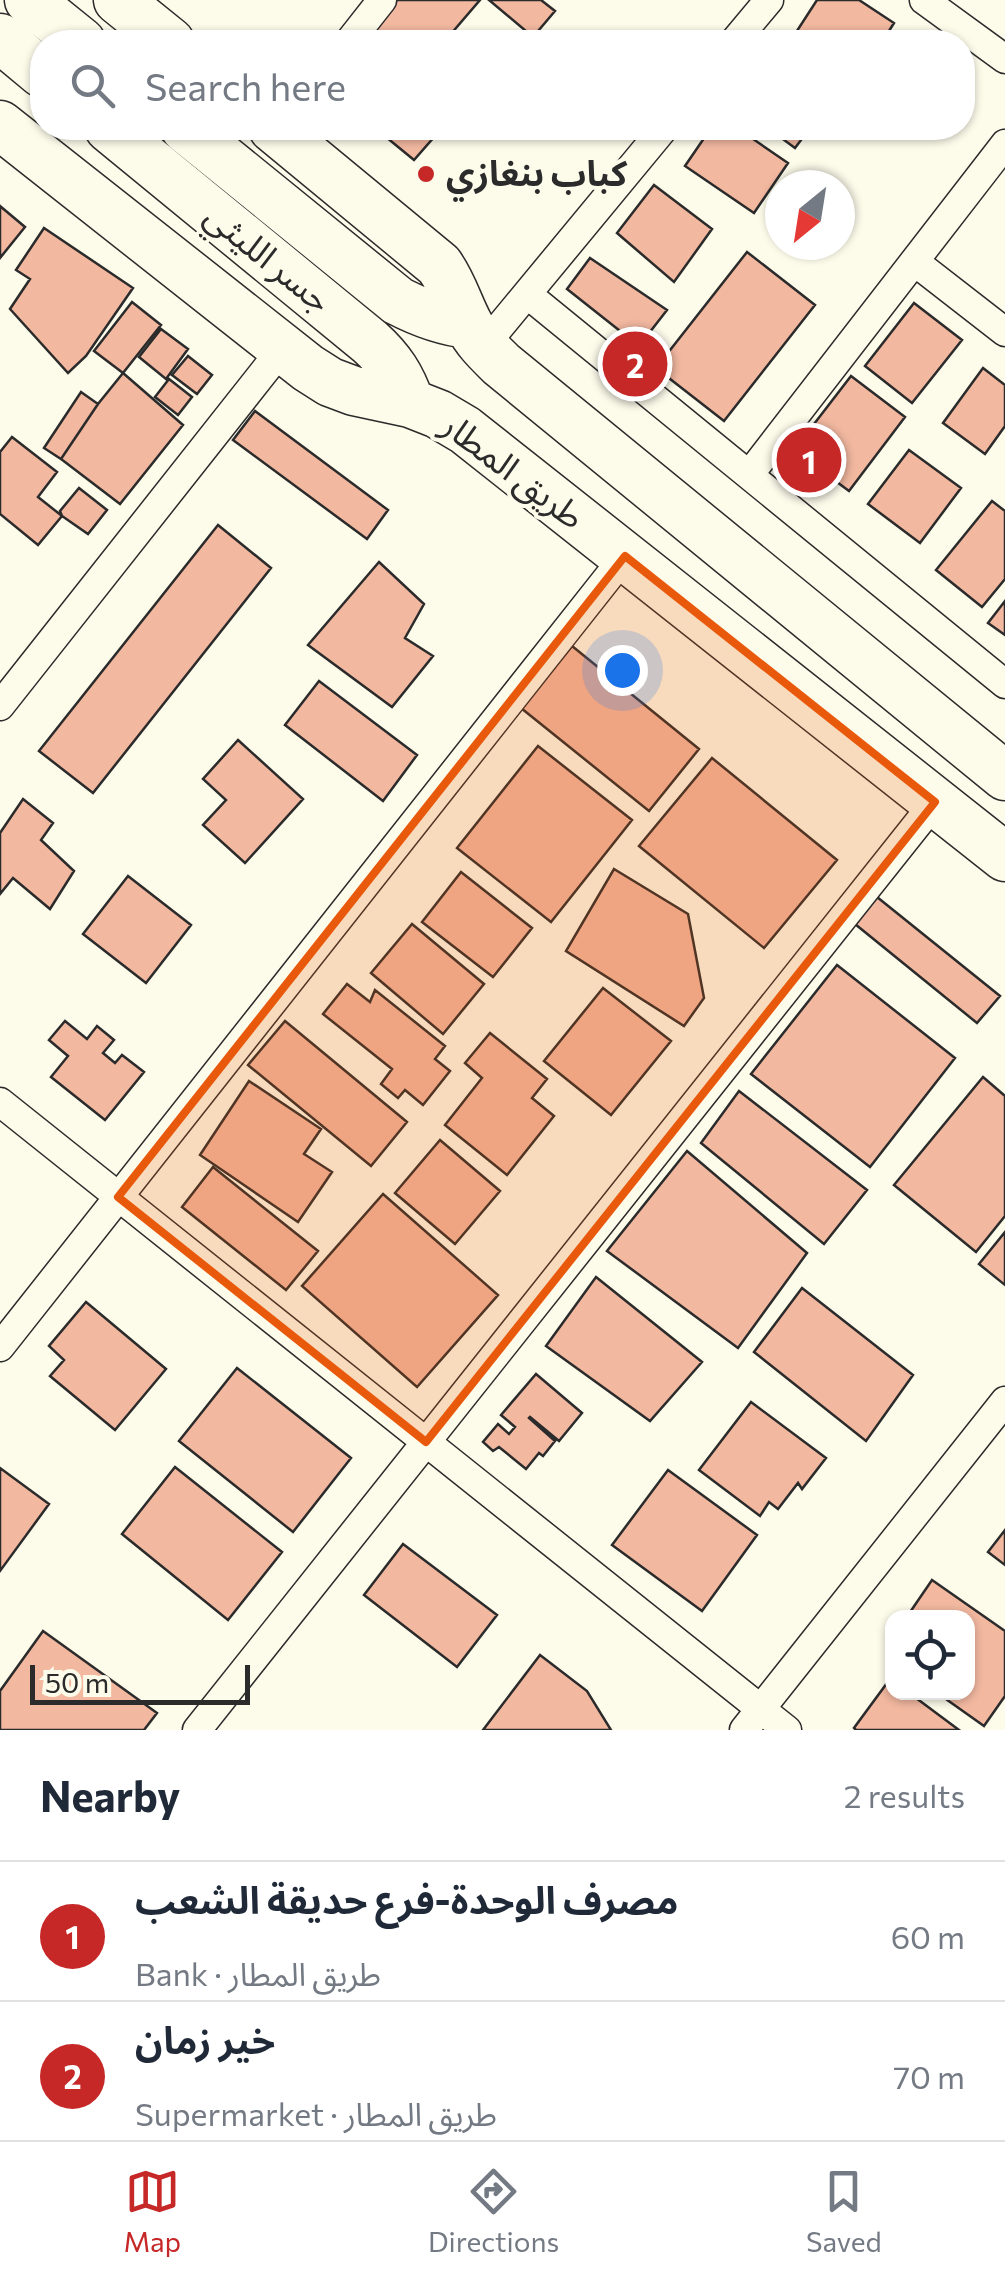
<!DOCTYPE html>
<meta charset="utf-8">
<style>
body{margin:0;font-family:Commissioner,"Noto Sans Arabic",sans-serif;background:#f2f2f3;color:#1f2937}
.controls{position:absolute;right:30px;bottom:30px;display:grid;overflow:hidden;border-radius:20px;box-shadow:0 2px 8px #0004}
.controls button{width:90px;height:90px;display:grid;place-items:center;padding:0;border:0;border-bottom:2px solid #e0e1e3;background:#fff;color:#1f2937;font:50px sans-serif}
.compass{position:absolute;left:765px;top:170px;width:90px;height:90px;border-radius:50%;background:#fff;box-shadow:0 2px 8px #0004;rotate:210deg}
.scale{position:absolute;left:30px;bottom:25px;width:220px;box-sizing:border-box;padding-left:10px;border:5px solid #2b2b2b;border-top:0;font-size:28px;line-height:35px;white-space:nowrap;color:#2b2b2b;-webkit-text-stroke:8px #fdfbea;paint-order:stroke}
.you{position:absolute;left:622px;top:670px;width:35px;height:35px;margin:-25px;border:8px solid #fff;border-radius:50%;background:#1a73e8;box-shadow:0 0 0 15px #1a73e833}
.badge{display:grid;place-items:center;width:65px;height:65px;border-radius:50%;background:#c62828;color:#fff;font-size:32px;font-weight:700}
.pin{position:absolute;translate:-50% -50%;border:5px solid #fff;box-shadow:0 2px 10px #0006}
.list{margin:0;padding:0;list-style:none}
h2{display:flex;justify-content:space-between;align-items:center;height:130px;margin:0;padding:0 40px;font-size:42px}
h2 small{font-size:32px;font-weight:400;color:#747a83}
.list li{display:grid;grid-template-columns:65px 1fr auto;gap:30px;align-items:center;box-sizing:border-box;height:140px;padding:0 40px;border-top:2px solid #e0e1e3}
.list b{display:block;font-size:38px;white-space:nowrap}
.list p{margin:0;font-size:32px;white-space:nowrap;color:#747a83}
.list em{font-size:32px;font-style:normal;color:#747a83}
.icon{flex:none;width:55px;height:55px;fill:none;stroke:currentColor;stroke-width:2;stroke-linecap:round;stroke-linejoin:round}
.map{position:relative;flex:none;width:1005px;height:1730px;overflow:hidden}
.search{position:absolute;background:#fff;box-shadow:0 2px 8px #0004;left:30px;right:30px;top:30px;height:110px;display:flex;align-items:center;gap:25px;box-sizing:border-box;padding:0 35px;border-radius:40px;color:#747a83;font-size:38px}
.sheet{height:410px;background:#fff}
nav{display:flex;justify-content:space-around;align-items:center;box-sizing:border-box;height:140px;border-top:2px solid #e0e1e3;background:#fff;font-size:28px;color:#747a83}
nav a{display:grid;justify-items:center;gap:5px}
nav .on{color:#c62828}
.map>svg:first-child{display:block}
</style>
<div class="map">
<svg width="1005" height="1730" viewBox="0 0 1005 1730">
<rect width="100%" height="100%" fill="#fdfbea"/>
<path fill="#f2b8a0" stroke="#2b2b2b" stroke-width="2.5" d="M397,0H480L444,42H361Z
M489,0H541L555,11L533,37Z
M817,0H859L894,23L882,42H802L793,37Z
M375,128H442L414,160Z
M711,128H737L788,163L754,213L685,166Z
M768,128H810L795,148Z
M654,185L712,229L674,282L617,233Z
M0,206L25,227L0,258Z
M44,228L133,288L86,356L68,373L10,309L30,279L16,270Z
M747,252L815,305L724,421L656,368Z
M590,258L667,310L639,346L567,289Z
M132,302L161,325L123,373L94,351Z
M914,303L962,340L912,403L865,366Z
M161,329L188,349L166,379L139,357Z
M188,356L212,375L197,394L172,375Z
M983,368L1005,385V426L985,454L943,423Z
M123,373L183,425L120,504L61,459L98,404Z
M851,376L905,417L849,491L794,450Z
M169,379L192,397L178,415L155,397Z
M81,392L98,404L61,459L44,448Z
M255,411L388,510L367,539L233,440Z
M12,437L57,472L38,497L62,516L38,545L0,514V452Z
M909,450L961,488L920,543L868,504Z
M79,488L107,510L88,534L62,516L60,511Z
M992,501L1005,511V579L982,607L936,570Z
M218,525L271,568L93,793L39,751Z
M379,562L424,604L405,638L433,656L392,707L308,645Z
M1005,601V635L988,623Z
M572,646L699,749L649,811L521,708Z
M319,681L417,755L383,801L285,725Z
M238,740L303,799L245,863L203,825L226,800L203,779Z
M538,746L632,820L551,922L457,848Z
M712,758L837,860L764,948L639,846Z
M23,799L53,823L41,840L74,871L50,909L13,878L0,894V833Z
M614,869L688,914L704,998L684,1026L566,951Z
M461,872L532,928L493,977L422,922Z
M128,876L191,925L146,983L83,934Z
M877,897L1000,996L977,1023L855,924Z
M412,924L484,984L443,1034L371,973Z
M837,965L955,1058L870,1167L751,1074Z
M347,984L370,1002L375,990L445,1046L435,1059L450,1071L423,1105L405,1090L398,1098L381,1084L392,1069L323,1014Z
M603,988L671,1041L611,1115L544,1061Z
M65,1021L87,1039L97,1026L114,1040L103,1053L115,1063L122,1055L144,1072L105,1120L51,1077L68,1056L49,1040Z
M285,1021L407,1122L371,1166L248,1065Z
M490,1033L547,1079L532,1098L554,1116L507,1175L445,1125L482,1078L465,1063Z
M983,1077L1005,1096V1216L976,1252L894,1185Z
M249,1081L321,1129L304,1154L332,1172L298,1222L200,1155Z
M739,1091L867,1190L824,1244L701,1143Z
M440,1140L500,1191L455,1244L395,1193Z
M687,1151L807,1253L738,1348L607,1251Z
M213,1167L318,1251L286,1290L182,1207Z
M383,1194L498,1295L417,1387L302,1286Z
M1005,1232V1285L979,1264Z
M596,1277L702,1362L650,1421L546,1346Z
M802,1288L913,1375L866,1441L754,1352Z
M86,1302L166,1369L115,1430L50,1376L64,1360L49,1346Z
M237,1368L351,1458L293,1532L179,1441Z
M536,1374L582,1413L559,1441L530,1417L529,1418L555,1441L543,1456L539,1453L526,1469L499,1447L493,1451L483,1442L498,1424L509,1434L515,1427L501,1415Z
M751,1402L826,1458L802,1489L798,1483L778,1509L769,1502L760,1516L699,1470Z
M175,1467L282,1552L228,1620L122,1534Z
M0,1468L49,1504L0,1571Z
M668,1470L757,1535L702,1611L612,1545Z
M1005,1530V1565L988,1552Z
M403,1544L497,1615L457,1667L364,1595Z
M932,1580L1005,1631V1696L984,1726L936,1692H968V1618H906Z
M43,1631L157,1713L144,1730H0V1691Z
M540,1655L587,1691L611,1730H483Z
M890,1679L892,1681V1692H908L959,1730H856L854,1728Z"/>
<g fill="none" stroke-linecap="round" stroke-linejoin="round">
<g stroke="#2b2b2b" stroke-width="31">
<path id="street" d="M924,0L1005,59
M349,42L382,0
M734,42L769,0
M915,262L1005,332
M527,294L1005,684
M483,347L664,128
M749,475L1005,144
M0,706L282,349
M0,1102L787,1730
M0,1347L625,556
M197,1730L935,802
M744,1730L1005,1401"/>
</g>
<g stroke="#2b2b2b" stroke-width="51">
<path id="highway" d="M29,0L81,42
M118,0L170,42
M0,38L42,73
M0,125L308,368L330,382L354,391L410,403L438,414L465,430L1005,857
M109,128L370,342C390,360 401,377 410,403
M185,128L398,301C421,313 442,321 468,324
M273,128L439,265C453,284 458,305 469,325C477,341 489,352 501,364L1005,776"/>
</g>
<use href="#street" stroke="#fdfbea" stroke-width="28"/>
<use href="#highway" stroke="#fdfbea" stroke-width="48"/>
</g>
<path fill="#e8590c" fill-opacity="0.2" stroke="#e8590c" stroke-width="8" stroke-linejoin="round" d="M625,556L935,802L426,1442L118,1197Z"/>
<circle fill="#c62828" stroke="#fdfbea" stroke-width="4" cx="426" cy="174" r="10"/>
<g text-anchor="middle" stroke-width="8" stroke-linejoin="round" paint-order="stroke">
<g font-size="35" font-weight="bold" fill="#2b2b2b" stroke="#fdfbea" text-anchor="start">
<text x="446" y="186">كباب بنغازي</text>
</g>
<g font-size="35" fill="#2b2b2b" stroke="#fdfbea">
<text transform="translate(268 258) rotate(39)" y="12">جسر الليثي</text>
<text transform="translate(513 471) rotate(37)" y="12">طريق المطار</text>
</g>
</g>
</svg>
<div class="controls">
<button><svg class="icon" aria-label="locate" viewBox="0 0 24 24"><circle cx="12" cy="12" r="6"/><path d="M12 2v4M12 18v4M2 12h4M18 12h4"/></svg></button>
</div>
<svg class="compass" viewBox="-18 -18 36 36"><path d="M0-13l5 13h-10z" fill="#e53935"/><path d="M0 13l5-13h-10z" fill="#747a83"/></svg>
<div class="scale">50 m</div>
<div class="you"></div>
<div class="pin badge" style="left:809px;top:460px">1</div>
<div class="pin badge" style="left:635px;top:364px">2</div>
<div class="search"><svg class="icon" aria-label="search" viewBox="0 0 24 24"><circle cx="10" cy="10" r="6"/><path d="M15 15l6 6"/></svg>Search here</div>
</div>
<section class="sheet">
<h2>Nearby<small>2 results</small></h2>
<ul class="list">
<li><span class="badge">1</span><div><b>مصرف الوحدة-فرع حديقة الشعب</b><p>Bank · طريق المطار</p></div><em>60 m</em></li>
<li><span class="badge">2</span><div><b>خير زمان</b><p>Supermarket · طريق المطار</p></div><em>70 m</em></li>
</ul>
</section>
<nav>
<a class="on"><svg class="icon" aria-label="map" viewBox="0 0 24 24"><path d="M3 6l6-2 6 2 6-2v14l-6 2-6-2-6 2zM9 4v14M15 6v14"/></svg>Map</a>
<a><svg class="icon" aria-label="directions" viewBox="0 0 24 24"><path d="M12 3l9 9-9 9-9-9zM9 14v-3h6M13 9l2 2-2 2"/></svg>Directions</a>
<a><svg class="icon" aria-label="saved" viewBox="0 0 24 24"><path d="M7 4h10v16l-5-4-5 4z"/></svg>Saved</a>
</nav>
